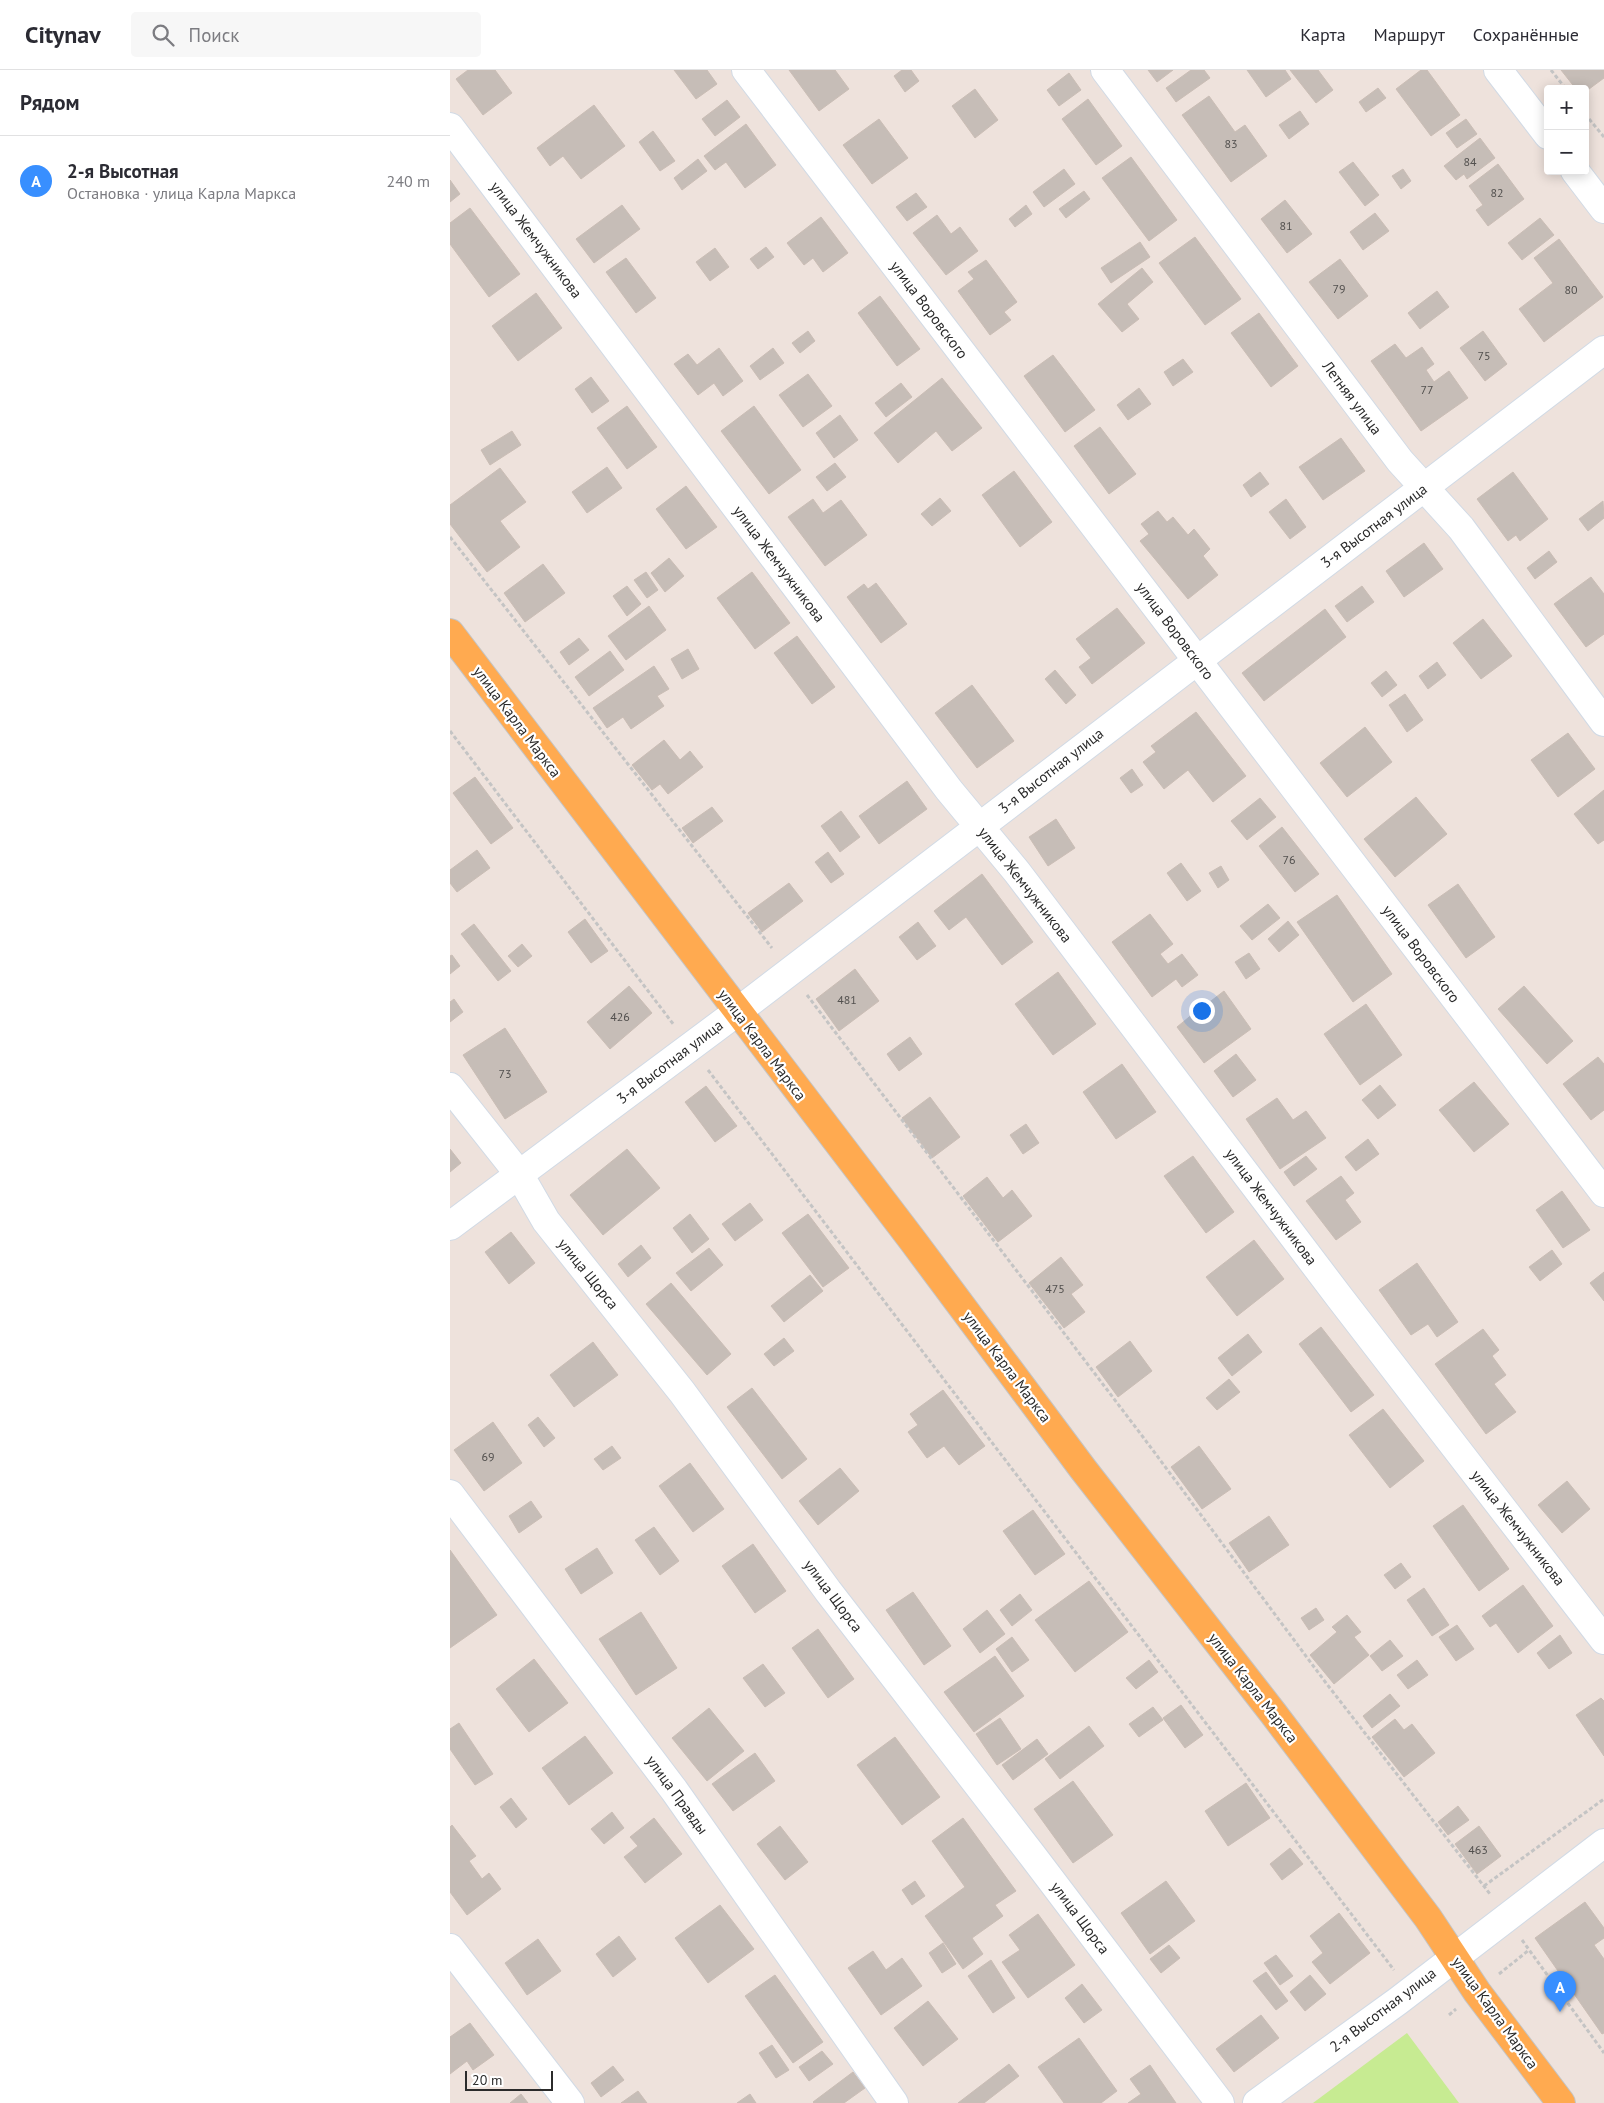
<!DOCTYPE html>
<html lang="ru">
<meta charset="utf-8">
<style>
body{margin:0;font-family:"PT Sans",sans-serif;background:#f7f7f7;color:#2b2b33}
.controls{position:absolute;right:15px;top:15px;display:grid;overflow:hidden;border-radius:5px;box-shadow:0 2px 12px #0003}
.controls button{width:45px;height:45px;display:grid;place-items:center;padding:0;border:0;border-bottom:1px solid #e1e1e2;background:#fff;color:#2b2b33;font:25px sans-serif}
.scale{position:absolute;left:15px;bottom:12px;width:88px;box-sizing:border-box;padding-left:5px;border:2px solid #2b2b2b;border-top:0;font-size:14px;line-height:18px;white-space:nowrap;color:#2b2b2b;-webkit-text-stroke:4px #fff;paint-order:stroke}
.you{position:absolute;left:751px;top:940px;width:18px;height:18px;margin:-12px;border:4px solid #fff;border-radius:50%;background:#1a73e8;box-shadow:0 0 0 8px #1a73e833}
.badge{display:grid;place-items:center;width:32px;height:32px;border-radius:50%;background:#388fff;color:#fff;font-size:16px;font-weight:700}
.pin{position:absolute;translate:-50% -41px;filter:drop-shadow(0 1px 2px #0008)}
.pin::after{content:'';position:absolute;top:26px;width:18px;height:15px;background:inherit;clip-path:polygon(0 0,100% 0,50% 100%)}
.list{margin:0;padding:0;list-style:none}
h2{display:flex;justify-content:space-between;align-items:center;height:65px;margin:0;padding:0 20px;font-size:21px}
h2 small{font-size:16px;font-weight:400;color:#7c7c81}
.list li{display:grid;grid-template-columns:32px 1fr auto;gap:15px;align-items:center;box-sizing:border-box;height:90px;padding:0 20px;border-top:1px solid #e1e1e2}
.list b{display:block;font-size:19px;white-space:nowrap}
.list p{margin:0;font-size:16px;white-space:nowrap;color:#7c7c81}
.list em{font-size:16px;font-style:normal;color:#7c7c81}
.icon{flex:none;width:28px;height:28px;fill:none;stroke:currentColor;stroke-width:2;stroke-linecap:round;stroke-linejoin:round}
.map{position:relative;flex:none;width:1154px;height:2033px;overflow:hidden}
header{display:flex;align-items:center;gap:30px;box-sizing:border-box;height:70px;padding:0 25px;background:#fff;border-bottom:1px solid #e1e1e2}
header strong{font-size:24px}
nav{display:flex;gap:28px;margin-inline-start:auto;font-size:18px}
.search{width:350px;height:45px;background:#f7f7f7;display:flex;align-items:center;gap:12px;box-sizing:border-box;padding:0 18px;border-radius:5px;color:#7c7c81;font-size:19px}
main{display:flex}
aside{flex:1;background:#fff}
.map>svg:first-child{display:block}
</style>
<header>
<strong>Citynav</strong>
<div class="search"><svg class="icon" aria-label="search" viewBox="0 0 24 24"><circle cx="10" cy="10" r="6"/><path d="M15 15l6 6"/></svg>Поиск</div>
<nav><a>Карта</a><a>Маршрут</a><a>Сохранённые</a></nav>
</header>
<main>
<aside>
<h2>Рядом<small></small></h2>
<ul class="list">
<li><span class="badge">A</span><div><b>2-я Высотная</b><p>Остановка · улица Карла Маркса</p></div><em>240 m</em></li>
</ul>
</aside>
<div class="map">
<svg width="1154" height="2033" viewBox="0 0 1154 2033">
<rect width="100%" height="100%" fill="#eee2dc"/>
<path fill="#c7eb92" d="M957,1963L1009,2033H863Z"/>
<path fill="#c6bdb7" stroke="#cabdb5" d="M18,0H45L62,23L33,45L6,9Z
M224,0H257L267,14L246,29Z
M339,0H385L399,19L369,41Z
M452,0H461L469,11L455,22L444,6Z
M698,0H723L707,12Z
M741,0H754L760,8L726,32L716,18Z
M797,0H835L841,9L816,27Z
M840,0H868L883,20L866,33Z
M971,0H977L1010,45L981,66L946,19Z
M1111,0H1154V8L1135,22V19H1126Z
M619,3L631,20L609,36L597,20Z
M928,18L936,28L916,42L909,32Z
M525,19L548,50L525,68L502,36Z
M759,26L785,62L795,55L817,86L781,112L732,45Z
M638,29L672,76L646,95L612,49Z
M277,30L290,47L265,66L252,49Z
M144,35L175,76L131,109L113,86L100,96L87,78Z
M850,41L859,54L839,69L829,55Z
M429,49L458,88L422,114L393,75Z
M1016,49L1027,64L1007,78L996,63Z
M296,54L326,95L295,118L276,92L265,100L254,86Z
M203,61L225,91L210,101L189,72Z
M1030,68L1045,88L1017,109L1014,104L1006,110L994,96Z
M681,87L727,150L699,171L652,108Z
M248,89L257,101L232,120L224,108Z
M903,92L929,125L915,136L889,102Z
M1048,94L1074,129L1038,156L1026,140L1033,135L1019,116Z
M614,99L625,114L594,137L583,122Z
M953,99L961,111L951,119L942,106Z
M0,110L10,124L0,132Z
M634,121L640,129L616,148L609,139Z
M466,123L477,137L457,151L446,137Z
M835,130L862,164L837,183L811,149Z
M172,135L190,159L144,193L126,169Z
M576,135L582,144L565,157L559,149Z
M20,138L70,204L39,227L0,174V153Z
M925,143L939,161L913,180L900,162Z
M487,145L501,164L510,157L528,181L496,205L463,163Z
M371,147L398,183L373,202L363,188L354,195L337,173Z
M1090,148L1104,165L1072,190L1058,173Z
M745,167L791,229L755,255L709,193Z
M1109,169L1153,227L1094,272L1069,239L1103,213L1084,188Z
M690,172L700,187L661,213L651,198Z
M316,177L324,187L308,199L300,189Z
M265,178L279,197L260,211L246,192Z
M176,188L206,228L186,243L156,202Z
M890,189L918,226L888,249L859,212Z
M536,190L567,232L554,242L561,250L540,265L508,221L524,209L518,202Z
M692,198L703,212L677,234L689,249L672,262L648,234Z
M987,221L999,237L970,259L958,243Z
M86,223L112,258L68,291L42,256Z
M430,226L470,279L447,296L408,243Z
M809,243L848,296L821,317L781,263Z
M358,261L365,271L350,283L342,273Z
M1033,261L1057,294L1035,311L1010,278Z
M945,274L956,288L972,277L984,294L976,300L984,312L999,301L1018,328L971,361L921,291Z
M269,278L293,311L273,326L264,313L248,325L224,294L238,284L247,295Z
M323,278L334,293L310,310L300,296Z
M603,285L645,340L615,362L574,306Z
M733,289L743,302L723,316L714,302Z
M358,304L382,336L353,357L329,325Z
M141,307L159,331L142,343L125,319Z
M492,308L532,358L502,381L486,361L448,393L424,363Z
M451,313L462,327L436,347L425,333Z
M689,318L701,334L678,350L667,335Z
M177,336L207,377L177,399L147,358Z
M304,336L351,400L319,424L271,361Z
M390,345L408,370L384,388L366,363Z
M650,357L686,404L659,424L624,376Z
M62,361L71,375L40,395L31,380Z
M891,368L915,401L873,430L849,397Z
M385,393L396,407L377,421L366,407Z
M157,397L172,418L137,443L122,422Z
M50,398L76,432L50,451L70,477L37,502L0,454V435Z
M564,401L602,452L570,477L532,425Z
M810,402L819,414L801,427L793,415Z
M1063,402L1098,449L1070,471L1066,465L1058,471L1027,429Z
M236,416L267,457L236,479L206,439Z
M490,428L501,441L482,456L471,444Z
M363,429L373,443L391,430L417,465L375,496L338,447Z
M836,429L856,457L840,469L819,442Z
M1153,431L1154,448L1138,461L1129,449Z
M708,441L717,452L723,447L738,465L744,459L760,479L753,486L768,505L738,529L690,471L699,464L691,454Z
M974,473L993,499L954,527L936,501Z
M1099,481L1107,492L1085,509L1077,498Z
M219,488L234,506L215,522L201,503Z
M93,494L115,523L75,552L54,523Z
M196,502L208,520L197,528L184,510Z
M302,502L340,553L305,579L267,528Z
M1141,507L1154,524V564L1136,577L1104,534Z
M426,513L457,554L431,573L397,527L414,514L418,519Z
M177,516L191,534L177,546L163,526Z
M912,516L924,532L897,552L885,536Z
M199,536L216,560L176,590L158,566Z
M667,538L695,573L642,614L629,597L641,588L626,569Z
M875,539L896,567L814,631L792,603Z
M1033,549L1062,586L1031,609L1003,573Z
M347,566L385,617L362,634L324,583Z
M129,568L139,580L119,595L110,582Z
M238,579L249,599L232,609L221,589Z
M160,581L174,600L139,626L125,607Z
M987,592L996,605L978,619L969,606Z
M204,596L219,619L207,626L214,636L181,659L173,647L157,658L143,638Z
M605,600L626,625L616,634L595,609Z
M936,601L947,615L932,627L921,613Z
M522,615L564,671L527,698L485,643Z
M955,624L973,650L957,662L939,635Z
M746,642L796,706L763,732L738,700L714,719L693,692L706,682L701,676Z
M915,657L942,692L897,727L870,693Z
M1118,663L1145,699L1108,727L1081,690Z
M214,670L230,690L240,681L253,697L218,724L210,714L202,720L182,695Z
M682,699L693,715L681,723L670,708Z
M25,707L63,758L41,774L3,723Z
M457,711L477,739L429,774L409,746Z
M1154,720V770L1148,774L1124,744Z
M966,727L997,764L945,807L914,769Z
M810,728L826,747L797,770L781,751Z
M262,737L273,751L243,773L232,758Z
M391,741L410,767L390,782L371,756Z
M606,749L625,778L598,796L579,767Z
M832,757L869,804L845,822L809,776Z
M27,780L40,798L7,822L0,813V800Z
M378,782L394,804L381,813L365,792Z
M731,793L751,821L737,831L717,803Z
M771,796L779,810L768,818L759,803Z
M532,804L583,872L552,895L516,847L499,860L484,841Z
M339,813L353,831L312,862L298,843Z
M1008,814L1045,867L1016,888L978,835Z
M887,825L942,904L903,932L847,852Z
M818,834L830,848L802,870L790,856Z
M700,844L723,874L710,884L718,894L732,884L748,905L732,917L726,909L702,927L662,872Z
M135,849L158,881L141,893L118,862Z
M838,851L849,865L829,882L818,869Z
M468,852L486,876L467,890L449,867Z
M24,854L61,901L48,911L11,864Z
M72,874L82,886L68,897L58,886Z
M799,883L810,899L796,909L785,892Z
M2,885L10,896L0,904V886Z
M405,899L429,931L389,961L366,929Z
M608,902L646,954L603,985L565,934Z
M179,916L202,943L160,979L137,952Z
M1074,916L1123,971L1097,994L1048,939Z
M774,921L801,959L754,993L727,957L744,943L748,948L761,939L757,934Z
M4,929L13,942L0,952V932Z
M916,934L952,985L910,1015L874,964Z
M55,958L97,1022L55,1049L13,985Z
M460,967L472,984L449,1001L437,984Z
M786,984L806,1010L783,1027L764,1001Z
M1148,987L1154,994V1040L1141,1050L1113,1014Z
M672,994L706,1042L666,1069L633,1022Z
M1024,1012L1059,1054L1024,1082L989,1040Z
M930,1015L946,1035L928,1049L912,1030Z
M256,1016L287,1056L265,1072L235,1032Z
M480,1027L510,1067L482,1088L452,1048Z
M827,1028L843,1050L856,1041L876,1068L830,1099L796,1049Z
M576,1054L589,1073L573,1084L560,1065Z
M918,1069L929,1084L906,1101L895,1087Z
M0,1079L11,1093L0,1102Z
M177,1079L210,1118L153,1165L120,1125Z
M743,1086L784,1142L756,1163L714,1106Z
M856,1086L867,1099L844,1116L834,1102Z
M891,1106L904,1123L895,1130L911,1152L886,1170L856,1131Z
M537,1107L553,1128L562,1120L582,1146L548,1172L513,1126Z
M1112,1121L1140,1160L1113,1178L1086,1140Z
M300,1133L313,1150L285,1171L272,1154Z
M240,1144L259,1169L242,1183L223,1158Z
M358,1144L399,1198L373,1217L332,1163Z
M61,1162L85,1193L59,1214L35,1182Z
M804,1170L834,1209L787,1246L756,1207Z
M191,1175L201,1188L178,1207L168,1194Z
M259,1178L273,1195L241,1221L226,1203Z
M1102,1180L1112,1194L1090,1211L1079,1197Z
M611,1187L633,1215L621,1224L635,1242L614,1258L579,1213Z
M967,1193L1008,1252L987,1267L978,1254L961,1265L929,1220Z
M1154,1202V1231L1140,1213Z
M360,1205L373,1221L334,1252L321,1236Z
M221,1213L281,1284L257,1305L196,1234Z
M871,1257L924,1325L901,1342L849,1274Z
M1033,1259L1049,1280L1042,1286L1056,1305L1044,1314L1066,1342L1036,1364L985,1294Z
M798,1264L812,1282L782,1306L768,1288Z
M334,1268L344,1281L324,1296L314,1284Z
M680,1271L702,1301L668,1327L646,1297Z
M143,1272L168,1305L124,1337L100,1305Z
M779,1309L790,1322L767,1340L756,1328Z
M302,1318L357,1389L332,1409L277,1337Z
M493,1320L535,1376L509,1395L494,1376L477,1388L458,1362L468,1355L460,1344Z
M933,1339L974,1391L940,1418L899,1365Z
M88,1347L105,1368L94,1377L78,1355Z
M43,1352L72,1393L34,1421L4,1380Z
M162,1376L171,1388L153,1400L144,1389Z
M749,1376L781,1419L752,1439L721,1397Z
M240,1393L274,1439L243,1462L209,1416Z
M390,1398L409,1421L368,1455L349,1431Z
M1117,1411L1140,1439L1112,1463L1088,1435Z
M81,1431L92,1447L69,1463L59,1446Z
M1013,1435L1059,1499L1029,1521L983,1456Z
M583,1440L615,1484L585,1505L553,1461Z
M819,1446L839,1475L799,1502L779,1473Z
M204,1457L229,1491L210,1505L185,1470Z
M303,1474L336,1521L305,1543L272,1496Z
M147,1478L163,1503L131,1524L115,1499Z
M0,1480L47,1545L0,1578Z
M951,1493L961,1507L945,1519L934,1505Z
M639,1511L678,1562L625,1602L585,1550Z
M1073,1515L1103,1556L1068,1583L1046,1553L1040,1557L1032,1546Z
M974,1518L999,1555L982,1566L957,1530Z
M463,1522L501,1576L474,1595L436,1540Z
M570,1524L582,1540L562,1556L550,1540Z
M866,1538L874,1550L859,1560L851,1548Z
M537,1540L555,1564L530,1583L513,1559Z
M191,1542L227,1598L186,1625L149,1569Z
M897,1545L911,1562L904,1567L919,1585L884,1614L860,1585L887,1562L882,1557Z
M1007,1555L1024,1579L1006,1591L989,1567Z
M368,1559L404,1609L378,1628L342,1578Z
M1110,1565L1122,1583L1099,1599L1087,1583Z
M562,1567L579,1590L562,1602L546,1579Z
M940,1570L953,1586L932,1601L920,1586Z
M545,1586L574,1626L524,1662L494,1622Z
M84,1589L118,1633L79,1662L46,1619Z
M699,1590L708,1602L686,1619L676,1608Z
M967,1590L978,1605L958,1619L947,1605Z
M313,1594L335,1623L315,1637L293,1608Z
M940,1624L950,1636L922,1658L913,1646Z
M1151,1628L1154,1631V1686L1126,1645Z
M731,1635L753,1665L735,1678L713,1648Z
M703,1637L713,1650L689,1667L679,1654Z
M259,1638L294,1681L257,1711L222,1668Z
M550,1648L571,1679L547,1695L526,1664Z
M945,1649L954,1660L962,1654L985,1683L954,1707L922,1667Z
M9,1653L43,1704L25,1715L0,1679V1659Z
M639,1656L654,1676L610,1709L595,1689Z
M135,1666L163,1703L119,1735L92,1698Z
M445,1667L490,1727L452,1755L407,1695Z
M587,1669L598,1684L563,1710L552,1695Z
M305,1683L325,1711L283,1741L262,1714Z
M623,1711L663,1765L623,1793L584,1739Z
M796,1713L820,1748L778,1776L755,1741Z
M61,1728L77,1749L66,1758L50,1737Z
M1008,1736L1019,1750L998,1765L988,1752Z
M162,1742L174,1758L154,1774L141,1759Z
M204,1748L232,1784L195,1813L174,1787L188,1776L180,1767Z
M513,1748L566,1821L545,1835L553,1846L522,1868L533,1884L513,1899L475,1846L515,1817L482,1771Z
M2,1755L26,1786L19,1791L32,1809L39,1803L51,1819L17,1845L0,1822V1757Z
M330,1756L358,1792L335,1810L307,1774Z
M1029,1756L1051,1786L1027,1804L1005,1774Z
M840,1778L853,1794L832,1810L820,1794Z
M465,1811L475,1826L462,1835L452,1820Z
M716,1811L745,1851L700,1884L671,1843Z
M1135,1832L1154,1858V1868L1144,1875L1154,1889V1963L1152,1964L1085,1868Z
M270,1835L304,1879L258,1913L225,1868Z
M889,1843L920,1883L880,1914L862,1892L873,1883L860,1866Z
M588,1844L625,1895L578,1928L552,1892L570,1880L559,1865Z
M169,1866L186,1889L163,1907L146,1884Z
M88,1869L111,1901L77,1925L55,1893Z
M493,1873L506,1894L492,1903L479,1883Z
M719,1875L730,1888L711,1903L700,1889Z
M423,1881L436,1900L452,1888L472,1916L431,1945L398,1898Z
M826,1885L843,1906L830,1915L814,1893Z
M541,1890L565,1928L543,1943L518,1906Z
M816,1902L838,1931L826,1940L803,1911Z
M325,1905L373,1972L343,1993L295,1926Z
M860,1905L876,1924L855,1941L840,1922Z
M632,1914L652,1940L634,1953L615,1928Z
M478,1931L508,1969L473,1996L444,1958Z
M811,1945L829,1968L784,2002L766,1979Z
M20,1953L44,1985L23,2000L17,1991L0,2004V1967Z
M629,1968L667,2021L651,2033H614L588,1997Z
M322,1975L339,2000L326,2008L309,1983Z
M372,1981L383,1994L359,2011L349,1997Z
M559,1994L569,2006L534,2033H508Z
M700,1995L726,2033H678L691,2024L680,2009Z
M163,1996L174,2010L151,2027L141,2013Z
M403,2002L415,2018L394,2033H364L363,2032Z
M188,2021L197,2033H171Z
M71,2024L78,2033H60Z
M300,2024L306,2033H287Z"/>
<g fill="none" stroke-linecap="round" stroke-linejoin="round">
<g stroke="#d1dae5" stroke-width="30">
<path id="minor" d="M296,0L1154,1123
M655,0L950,391L1011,458L1154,652
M1048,0L1098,65
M0,57L499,720L567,802L890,1228L1154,1570
M1125,101L1154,139
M0,1017L69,1104L96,1151L232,1322L378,1521L582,1785L770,2033
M0,1156L287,942L1154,280
M0,1424L224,1720L444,2033
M0,1878L120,2033
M807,2033L948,1931L1154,1773"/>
</g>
<g stroke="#c4c4c4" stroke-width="30">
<path id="major" d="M0,563L463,1171L633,1399L823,1643L978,1848L1027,1922L1111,2033"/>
</g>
<path stroke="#c4c4c4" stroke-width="3" stroke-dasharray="4 2.5" stroke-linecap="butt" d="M1101,0L1116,19
M1135,44L1154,67
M0,467L322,878
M0,661L224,955
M357,925L693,1367L876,1613L1040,1824
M258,1000L944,1900
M1034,1816L1154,1729
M1072,1870L1154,1983
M1049,1904L1079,1880
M999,1945L1006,1939"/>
<use href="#minor" stroke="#fff" stroke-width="28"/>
<use href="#major" stroke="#ffaa50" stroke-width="28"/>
</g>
<g text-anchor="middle" stroke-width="4.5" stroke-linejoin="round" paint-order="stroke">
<g font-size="12" fill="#52504e">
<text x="781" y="78">83</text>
<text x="1020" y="96">84</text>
<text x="1047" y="127">82</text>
<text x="836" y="160">81</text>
<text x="889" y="223">79</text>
<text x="1121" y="224">80</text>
<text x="1034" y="290">75</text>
<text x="977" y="324">77</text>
<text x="839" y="794">76</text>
<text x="397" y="934">481</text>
<text x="170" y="951">426</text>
<text x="55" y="1008">73</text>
<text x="605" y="1223">475</text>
<text x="38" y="1391">69</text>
<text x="1028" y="1784">463</text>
</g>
<g font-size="15" fill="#2b2b2b" stroke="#fff">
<text transform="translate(86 170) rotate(53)" y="5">улица Жемчужникова</text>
<text transform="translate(479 240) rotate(53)" y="5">улица Воровского</text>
<text transform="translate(902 328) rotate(53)" y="5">Летняя улица</text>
<text transform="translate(924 456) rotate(-37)" y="5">3-я Высотная улица</text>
<text transform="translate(329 494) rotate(53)" y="5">улица Жемчужникова</text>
<text transform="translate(725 561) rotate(53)" y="5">улица Воровского</text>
<text transform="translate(67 652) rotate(53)" y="5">улица Карла Маркса</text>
<text transform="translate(601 701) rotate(-38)" y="5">3-я Высотная улица</text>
<text transform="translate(575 815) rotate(52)" y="5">улица Жемчужникова</text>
<text transform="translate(971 884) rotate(53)" y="5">улица Воровского</text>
<text transform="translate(312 975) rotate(53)" y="5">улица Карла Маркса</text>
<text transform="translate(220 992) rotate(-37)" y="5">3-я Высотная улица</text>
<text transform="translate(821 1137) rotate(53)" y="5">улица Жемчужникова</text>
<text transform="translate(138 1204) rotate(51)" y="5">улица Щорса</text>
<text transform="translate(557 1297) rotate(53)" y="5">улица Карла Маркса</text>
<text transform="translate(1068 1458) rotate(52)" y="5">улица Жемчужникова</text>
<text transform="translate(383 1526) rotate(53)" y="5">улица Щорса</text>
<text transform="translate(803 1618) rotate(52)" y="5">улица Карла Маркса</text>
<text transform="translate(227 1725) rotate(54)" y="5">улица Правды</text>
<text transform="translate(630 1848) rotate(53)" y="5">улица Щорса</text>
<text transform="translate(933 1940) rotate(-37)" y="5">2-я Высотная улица</text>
<text transform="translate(1045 1943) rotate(54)" y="5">улица Карла Маркса</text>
</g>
</g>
</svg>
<div class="controls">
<button>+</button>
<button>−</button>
</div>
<div class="scale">20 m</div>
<div class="you"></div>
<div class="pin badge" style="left:1110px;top:1942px">A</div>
</div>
</main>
